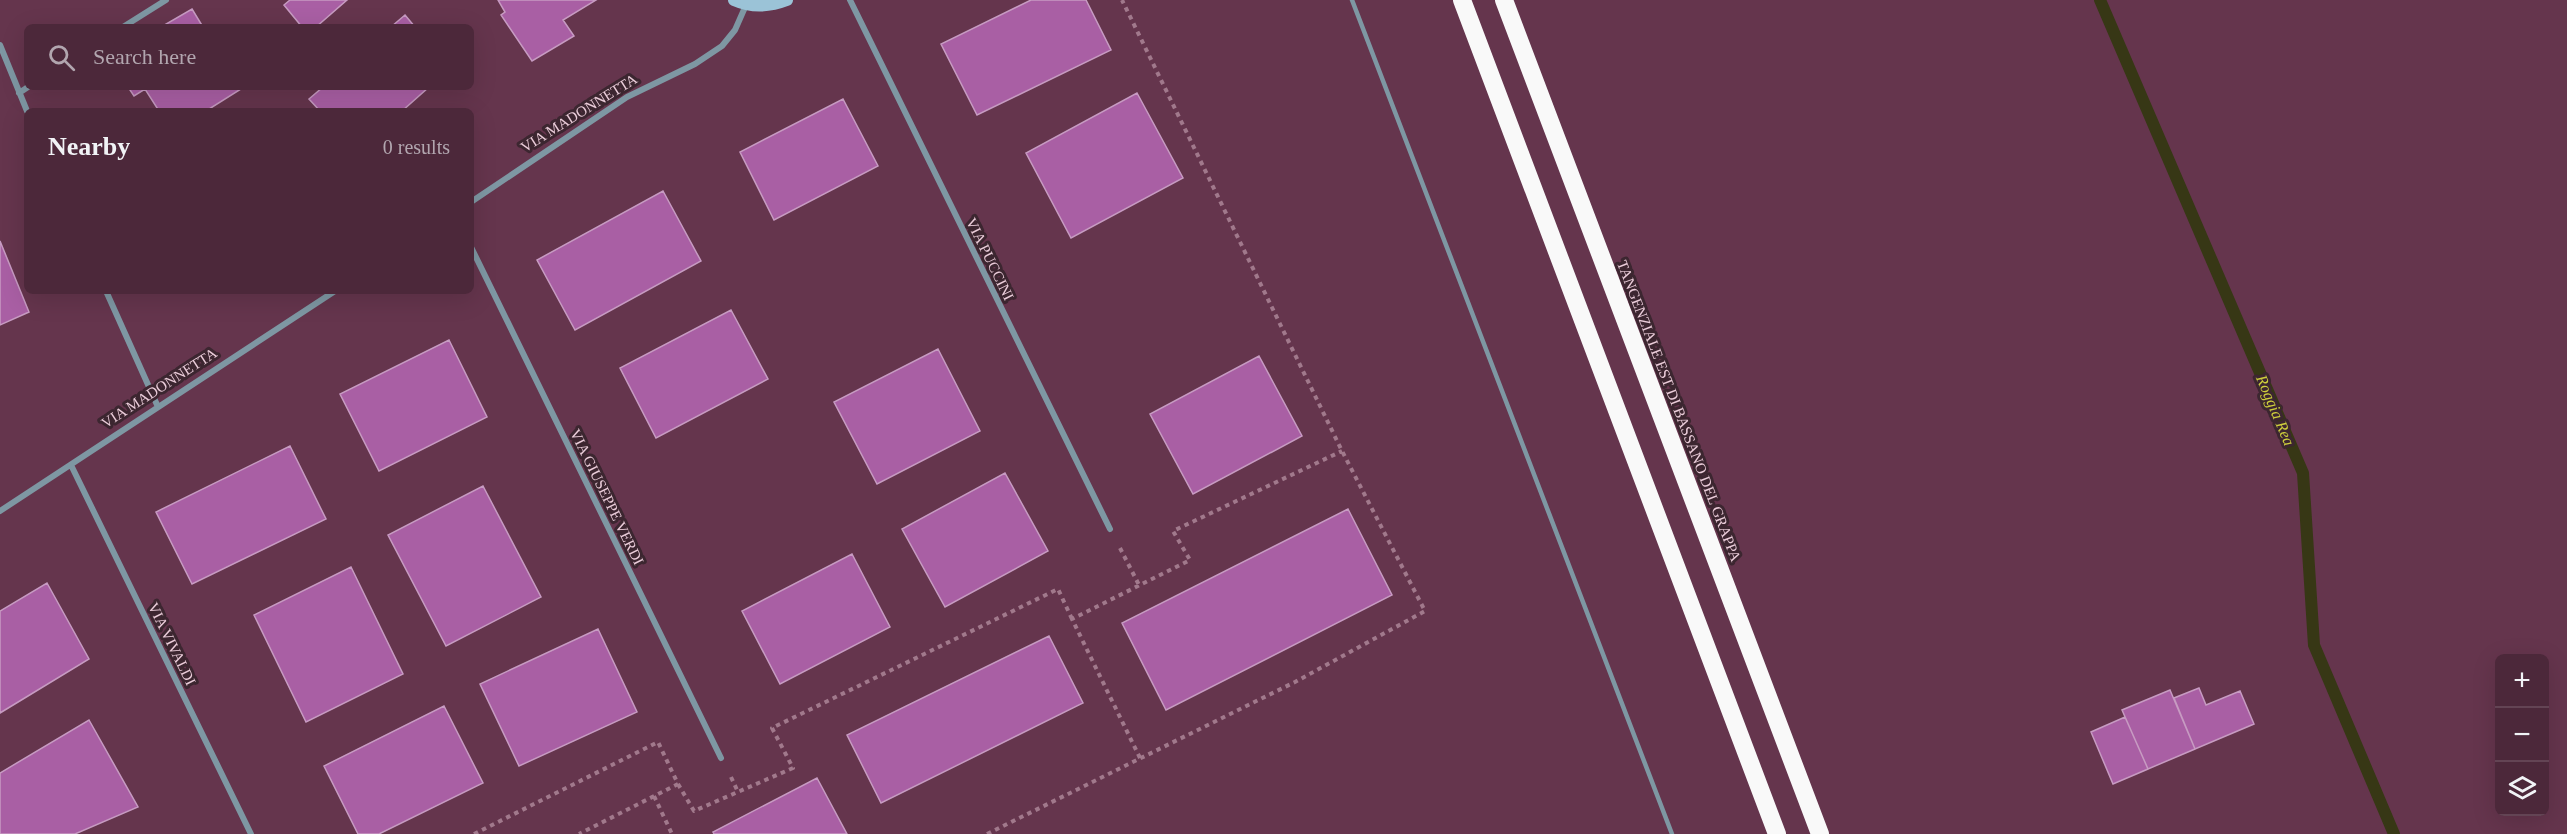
<!DOCTYPE html>
<meta charset="utf-8">
<style>
body{margin:0;font-family:"Times New Roman",serif;background:#563445;color:#f1f3f6}
.controls{position:absolute;right:18px;bottom:18px;display:grid;overflow:hidden;border-radius:9px;box-shadow:0 6px 24px #0002}
.controls button{width:54px;height:54px;display:grid;place-items:center;padding:0;border:0;border-bottom:2px solid #634454;background:#4c283a;color:#f1f3f6;font:30px sans-serif}
.list{margin:0;padding:0;list-style:none}
h2{display:flex;justify-content:space-between;align-items:center;height:78px;margin:0;padding:0 24px;font-size:26px}
h2 small{font-size:20px;font-weight:400;color:#b2a6af}
.icon{flex:none;width:33px;height:33px;fill:none;stroke:currentColor;stroke-width:2;stroke-linecap:round;stroke-linejoin:round}
.map{position:relative;flex:none;width:2567px;height:834px;overflow:hidden}
.search{position:absolute;background:#4c283a;box-shadow:0 6px 24px #0002;left:24px;top:24px;width:450px;height:66px;display:flex;align-items:center;gap:15px;box-sizing:border-box;padding:0 21px;border-radius:9px;color:#b2a6af;font-size:22px}
.panel{position:absolute;background:#4c283a;box-shadow:0 6px 24px #0002;left:24px;top:108px;width:450px;height:186px;border-radius:9px}
.map>svg:first-child{display:block}
</style>
<div class="map">
<svg width="2567" height="834" viewBox="0 0 2567 834">
<rect width="100%" height="100%" fill="#65354d"/>
<g fill="none" stroke-linecap="round" stroke-linejoin="round">
<path stroke="#373715" stroke-width="12" d="M2100,0L2303,473L2314,645L2394,834"/>
</g>
<path fill="#a95fa4" stroke="#c79bc2" stroke-width="1.5" d="M290,0H347L316,27H302L284,5Z
M498,0H596L563,20L574,36L532,61L501,15L505,12Z
M1031,0H1086L1111,50L977,115L941,44Z
M192,9L203,27H161Z
M405,15L415,27H391Z
M128,87H240L241,89L206,111H159L145,89L134,96Z
M323,87H429L402,111H320L309,99Z
M1137,93L1183,178L1071,238L1026,153Z
M843,99L878,166L774,220L740,152Z
M663,191L701,261L575,330L537,260Z
M0,241L29,312L0,325Z
M731,310L768,379L656,438L620,368Z
M449,340L487,417L379,471L340,394Z
M938,349L980,431L877,484L834,402Z
M1259,356L1302,436L1193,494L1150,414Z
M290,446L326,519L192,584L156,512Z
M1005,473L1048,551L945,607L902,529Z
M483,486L541,597L446,646L388,535Z
M1348,509L1392,595L1166,710L1122,623Z
M852,554L890,627L780,684L742,611Z
M351,567L403,674L306,722L254,615Z
M47,583L89,659L0,713V611Z
M598,629L637,712L519,766L480,684Z
M1049,636L1083,703L881,803L847,735Z
M2199,688L2206,705L2240,691L2254,724L2195,749L2174,698Z
M2170,690L2195,749L2148,769L2122,710Z
M444,706L483,783L379,834H358L324,766Z
M2125,717L2148,769L2113,784L2091,732Z
M89,720L138,807L75,834H0V773Z
M817,778L847,834H714L713,832Z"/>
<g fill="none" stroke-linecap="round" stroke-linejoin="round">
<path stroke="#a1798c" stroke-width="4" stroke-dasharray="4.5 4.5" stroke-linecap="butt" d="M1120,548L1139,585
M1140,758L1072,619L1190,560L1173,531L1342,451
M731,777L738,792
M678,784L694,811L793,768L772,728L1058,589L1072,619
M654,796L672,834
M474,834L658,742L678,784L579,834
M987,834L1295,682L1425,611L1342,451L1122,0"/>
<path stroke="#7e97a3" stroke-width="4.5" d="M1352,0L1672,834"/>
<path stroke="#7e97a3" stroke-width="6" d="M850,0L1110,529
M123,27L166,0
M0,45L27,111
M19,93L28,87
M471,202L627,97L695,64L722,46L735,30L746,5
M471,247L721,758
M106,291L158,407
M71,465L251,834
M0,511L335,291"/>
<path stroke="#9bc3d7" stroke-width="12" d="M734,0C752,8 769,7 787,0"/>
<path stroke="#f9f9f9" stroke-width="18" d="M1462,0L1777,834
M1504,0L1820,834"/>
</g>
<g text-anchor="middle" stroke-width="6" stroke-linejoin="round" paint-order="stroke">
<g font-size="15" fill="#ebcdda" stroke="#3c2630">
<text transform="translate(579 113) rotate(-32)" y="5">VIA MADONNETTA</text>
<text transform="translate(990 259) rotate(64)" y="5">VIA PUCCINI</text>
<text transform="translate(159 388) rotate(-33)" y="5">VIA MADONNETTA</text>
<text transform="translate(1679 411) rotate(69)" y="5">TANGENZIALE EST DI BASSANO DEL GRAPPA</text>
<text transform="translate(607 497) rotate(64)" y="5">VIA GIUSEPPE VERDI</text>
<text transform="translate(172 644) rotate(64)" y="5">VIA VIVALDI</text>
</g>
<g font-size="16" font-style="italic" fill="#cdce3c" stroke="#3c2630">
<text transform="translate(2276 410) rotate(67)" y="6">Roggia Rea</text>
</g>
</g>
</svg>
<div class="controls">
<button>+</button>
<button>−</button>
<button><svg class="icon" aria-label="layers" viewBox="0 0 24 24"><path d="M12 4l9 5-9 5-9-5zM3 14l9 5 9-5"/></svg></button>
</div>
<div class="search"><svg class="icon" aria-label="search" viewBox="0 0 24 24"><circle cx="10" cy="10" r="6"/><path d="M15 15l6 6"/></svg>Search here</div>
<section class="panel">
<h2>Nearby<small>0 results</small></h2>
<ul class="list">
</ul>
</section>
</div>
